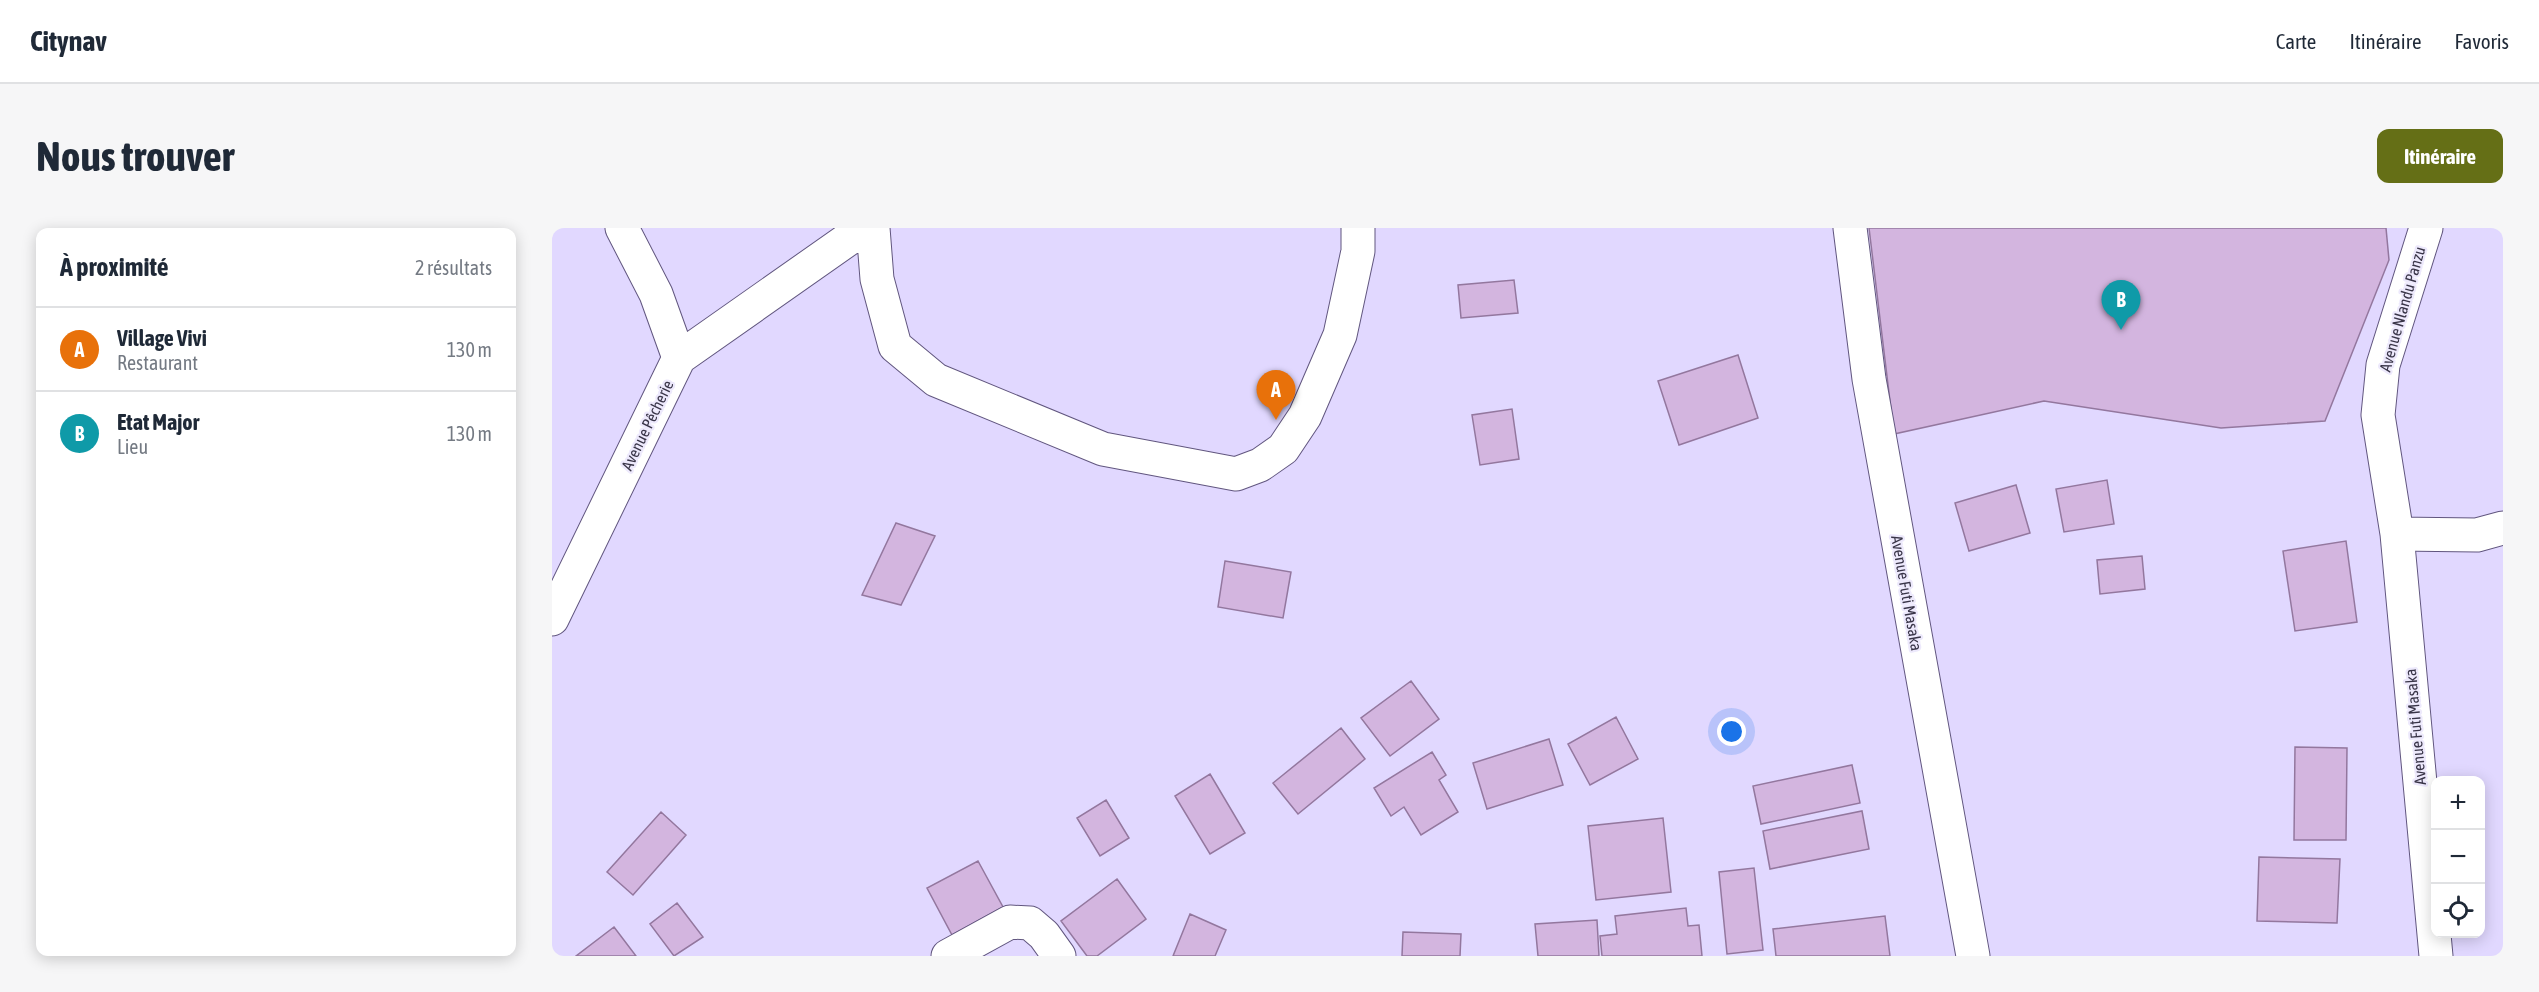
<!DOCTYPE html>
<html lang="fr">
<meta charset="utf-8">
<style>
body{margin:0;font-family:"Asap Condensed",sans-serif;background:#f6f6f7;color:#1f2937}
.controls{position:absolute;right:18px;bottom:18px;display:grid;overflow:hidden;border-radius:12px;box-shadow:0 3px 15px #0003}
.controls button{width:54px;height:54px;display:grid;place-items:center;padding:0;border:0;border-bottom:2px solid #e0e1e3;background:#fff;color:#1f2937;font:30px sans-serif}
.you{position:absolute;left:1180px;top:504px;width:21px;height:21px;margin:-15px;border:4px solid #fff;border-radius:50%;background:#1a73e8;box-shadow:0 0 0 9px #1a73e833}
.badge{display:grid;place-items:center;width:39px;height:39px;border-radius:50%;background:#656f16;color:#fff;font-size:20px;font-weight:700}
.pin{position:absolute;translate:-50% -50px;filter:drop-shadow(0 2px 3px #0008)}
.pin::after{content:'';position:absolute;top:32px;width:21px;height:18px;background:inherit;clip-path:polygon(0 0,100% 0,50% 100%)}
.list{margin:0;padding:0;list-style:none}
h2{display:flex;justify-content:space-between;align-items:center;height:78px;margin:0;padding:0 24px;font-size:26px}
h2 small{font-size:20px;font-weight:400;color:#747a83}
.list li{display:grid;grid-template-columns:39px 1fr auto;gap:18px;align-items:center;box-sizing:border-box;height:84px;padding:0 24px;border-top:2px solid #e0e1e3}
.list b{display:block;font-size:22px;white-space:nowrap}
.list p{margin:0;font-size:20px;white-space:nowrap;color:#747a83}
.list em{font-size:20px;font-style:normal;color:#747a83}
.icon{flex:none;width:33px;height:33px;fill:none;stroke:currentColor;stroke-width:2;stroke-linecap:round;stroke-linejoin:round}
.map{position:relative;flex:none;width:1951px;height:728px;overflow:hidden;border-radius:12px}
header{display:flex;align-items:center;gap:36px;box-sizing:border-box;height:84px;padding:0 30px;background:#fff;border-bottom:2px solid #e0e1e3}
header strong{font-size:28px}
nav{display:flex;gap:33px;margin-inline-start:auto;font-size:21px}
.intro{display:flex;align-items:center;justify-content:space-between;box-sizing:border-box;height:144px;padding:0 36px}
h1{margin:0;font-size:42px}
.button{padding:15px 27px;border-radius:12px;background:#656f16;color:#fff;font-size:21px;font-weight:700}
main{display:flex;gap:36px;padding:0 36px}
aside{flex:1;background:#fff;border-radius:12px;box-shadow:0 3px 15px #0003}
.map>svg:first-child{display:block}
</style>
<header>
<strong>Citynav</strong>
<nav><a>Carte</a><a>Itinéraire</a><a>Favoris</a></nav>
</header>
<div class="intro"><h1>Nous trouver</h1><a class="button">Itinéraire</a></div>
<main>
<aside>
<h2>À proximité<small>2 résultats</small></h2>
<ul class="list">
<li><span class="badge" style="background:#e8710a">A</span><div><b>Village Vivi</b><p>Restaurant</p></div><em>130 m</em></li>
<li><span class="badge" style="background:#0f9aa8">B</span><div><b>Etat Major</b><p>Lieu</p></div><em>130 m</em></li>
</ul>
</aside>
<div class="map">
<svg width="1951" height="728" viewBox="0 0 1951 728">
<rect width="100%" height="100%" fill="#e1d8ff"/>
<path fill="#d3b5df" stroke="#93779e" stroke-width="1.5" d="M1317,0H1834L1837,32L1773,193L1669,200L1492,173L1342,206Z
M962,52L966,85L909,90L906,57Z
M1186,127L1206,190L1127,217L1106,153Z
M960,181L967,231L928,237L920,187Z
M1555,252L1562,296L1512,304L1504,261Z
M1464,257L1478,305L1417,323L1403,275Z
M344,295L383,308L349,377L310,367Z
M1794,313L1805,394L1743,403L1731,323Z
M1590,328L1593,361L1548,366L1545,332Z
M673,333L739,344L731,390L666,379Z
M859,453L887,491L838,528L809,490Z
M1064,489L1086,531L1038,557L1016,516Z
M789,500L813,531L746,586L721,555Z
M997,511L1011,557L935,581L921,535Z
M1743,519L1795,520L1794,612H1742Z
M880,524L894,547L887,552L906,584L869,607L852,579L839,588L822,560Z
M1300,537L1308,575L1209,596L1201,558Z
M658,546L693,605L658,626L623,568Z
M554,572L577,610L548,628L525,590Z
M1310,583L1317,621L1218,641L1211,603Z
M109,584L134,607L81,667L55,644Z
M1111,590L1119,664L1044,672L1036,598Z
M1707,629L1788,631L1785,695L1705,693Z
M426,633L451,679L400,707L375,660Z
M1202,640L1211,722L1175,726L1167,644Z
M565,651L594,691L545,728H535L509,693Z
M125,675L151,709L122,728L98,696Z
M1134,680L1136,698L1147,697L1150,728H1050L1048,708L1065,706L1063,688Z
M638,686L674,702L663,728H621Z
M1333,688L1338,728H1224L1221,701Z
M1045,692L1047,728H986L983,696Z
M62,699L84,728H24Z
M851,704L909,706L908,728H850Z"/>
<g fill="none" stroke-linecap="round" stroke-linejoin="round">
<g stroke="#61567f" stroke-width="35">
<path id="minor" d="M321,0L325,51L343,118L384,152L551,221L684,246L708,237L731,221L753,188L788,107L806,23V0
M1298,0L1317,151L1421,728
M1874,0L1831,137L1826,187L1845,306L1925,307L1951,300
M127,130L312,0
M1845,306L1884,728
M0,391L127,130L104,66L70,0
M396,728L458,694L478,695L492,707L507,728"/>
</g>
<use href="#minor" stroke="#fff" stroke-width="33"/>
</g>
<g text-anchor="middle" stroke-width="4.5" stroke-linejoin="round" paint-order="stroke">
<g font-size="16" fill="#393548" stroke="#ede9fc">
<text transform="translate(1850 81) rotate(-74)" y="6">Avenue Nlandu Panzu</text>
<text transform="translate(95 197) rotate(-64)" y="6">Avenue Pêcherie</text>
<text transform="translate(1355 365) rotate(80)" y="6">Avenue Futi Masaka</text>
<text transform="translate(1863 499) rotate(-95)" y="6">Avenue Futi Masaka</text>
</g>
</g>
</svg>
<div class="controls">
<button>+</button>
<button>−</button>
<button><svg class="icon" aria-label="locate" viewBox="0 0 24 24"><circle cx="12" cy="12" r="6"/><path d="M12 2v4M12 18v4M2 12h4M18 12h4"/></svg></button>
</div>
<div class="you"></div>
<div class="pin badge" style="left:724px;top:192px;background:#e8710a">A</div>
<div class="pin badge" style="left:1569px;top:102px;background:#0f9aa8">B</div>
</div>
</main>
